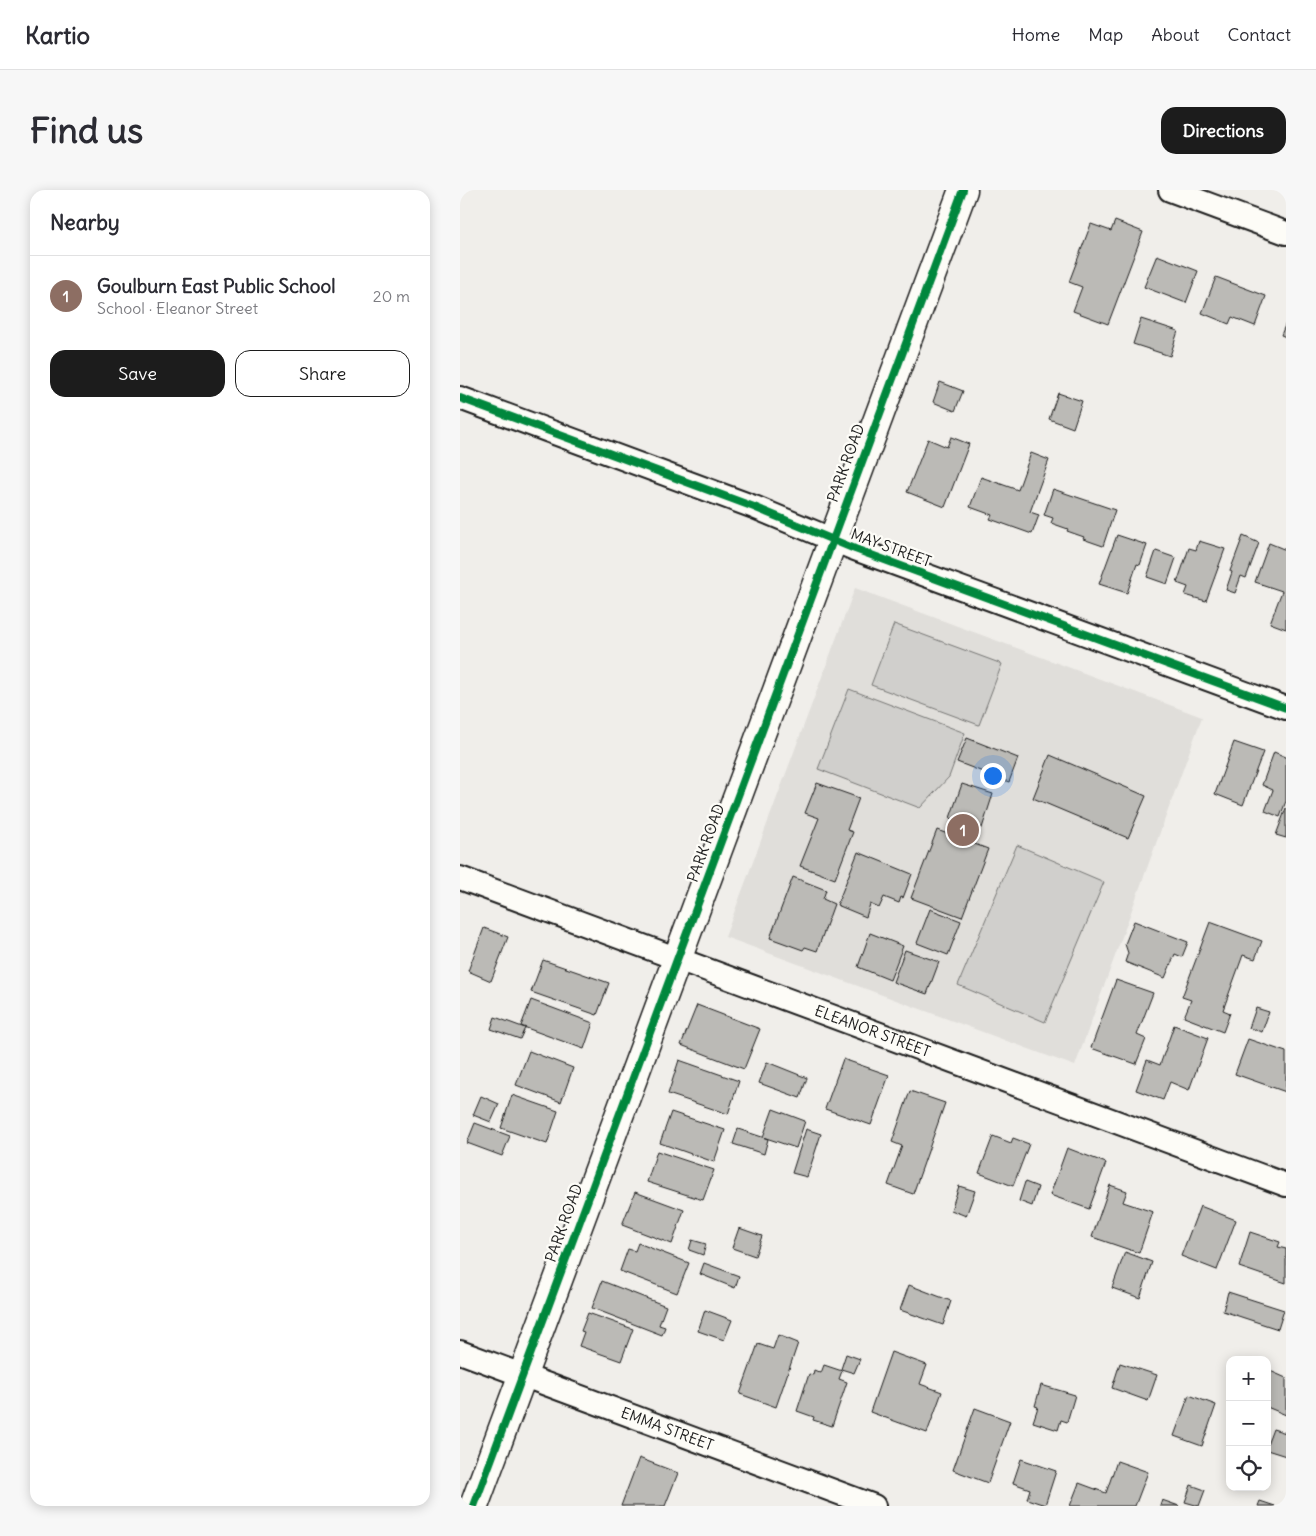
<!DOCTYPE html>
<meta charset="utf-8">
<style>
body{margin:0;font-family:Delius,sans-serif;background:#f7f7f7;color:#2b2b33}
.controls{position:absolute;right:15px;bottom:15px;display:grid;overflow:hidden;border-radius:10px;box-shadow:0 2px 12px #0003}
.controls button{width:45px;height:45px;display:grid;place-items:center;padding:0;border:0;border-bottom:1px solid #e1e1e2;background:#fff;color:#2b2b33;font:25px sans-serif}
.you{position:absolute;left:532px;top:585px;width:18px;height:18px;margin:-12px;border:4px solid #fff;border-radius:50%;background:#1a73e8;box-shadow:0 0 0 8px #1a73e833}
.badge{display:grid;place-items:center;width:32px;height:32px;border-radius:50%;background:#1c1c1c;color:#fff;font-size:16px;font-weight:700}
.pin{position:absolute;translate:-50% -50%;border:2px solid #fff;box-shadow:0 1px 5px #0006}
.list{margin:0;padding:0;list-style:none}
h2{display:flex;justify-content:space-between;align-items:center;height:65px;margin:0;padding:0 20px;font-size:21px}
h2 small{font-size:16px;font-weight:400;color:#7c7c81}
.list li{display:grid;grid-template-columns:32px 1fr auto;gap:15px;align-items:center;box-sizing:border-box;height:80px;padding:0 20px;border-top:1px solid #e1e1e2}
.list b{display:block;font-size:19px;white-space:nowrap}
.list p{margin:0;font-size:16px;white-space:nowrap;color:#7c7c81}
.list em{font-size:16px;font-style:normal;color:#7c7c81}
.actions{display:flex;gap:10px;padding:15px 20px}
.actions a{flex:1;padding:11px 0;border:1px solid #1c1c1c;border-radius:15px;text-align:center;font-size:18px;color:#1c1c1c}
.actions .main{background:#1c1c1c;color:#fff}
.icon{flex:none;width:28px;height:28px;fill:none;stroke:currentColor;stroke-width:2;stroke-linecap:round;stroke-linejoin:round}
.map{position:relative;flex:none;width:826px;height:1316px;overflow:hidden;border-radius:15px}
header{display:flex;align-items:center;gap:30px;box-sizing:border-box;height:70px;padding:0 25px;background:#fff;border-bottom:1px solid #e1e1e2}
header strong{font-size:24px}
nav{display:flex;gap:28px;margin-inline-start:auto;font-size:18px}
.intro{display:flex;align-items:center;justify-content:space-between;box-sizing:border-box;height:120px;padding:0 30px}
h1{margin:0;font-size:35px}
.button{padding:12px 22px;border-radius:15px;background:#1c1c1c;color:#fff;font-size:18px;font-weight:700}
main{display:flex;gap:30px;padding:0 30px}
aside{flex:1;background:#fff;border-radius:15px;box-shadow:0 2px 12px #0003}
.map>svg:first-child{display:block}
</style>
<header>
<strong>Kartio</strong>
<nav><a>Home</a><a>Map</a><a>About</a><a>Contact</a></nav>
</header>
<div class="intro"><h1>Find us</h1><a class="button">Directions</a></div>
<main>
<aside>
<h2>Nearby<small></small></h2>
<ul class="list">
<li><span class="badge" style="background:#8d6e63">1</span><div><b>Goulburn East Public School</b><p>School · Eleanor Street</p></div><em>20 m</em></li>
</ul>
<div class="actions"><a class="main">Save</a><a>Share</a></div>
</aside>
<div class="map">
<svg width="826" height="1316" viewBox="0 0 826 1316">
<rect width="100%" height="100%" fill="#f0eeea"/>
<filter id="ink" filterUnits="userSpaceOnUse"><feTurbulence type="fractalNoise" baseFrequency=".02" numOctaves="2"/><feDisplacementMap in="SourceGraphic" scale="10" xChannelSelector="R" yChannelSelector="G"/><feConvolveMatrix kernelMatrix="1 2 1 2 8 2 1 2 1" color-interpolation-filters="sRGB"/></filter>
<g filter="url(#ink)">
<path fill="#e0deda" d="M395,398L742,527L615,876L265,747Z"/>
<path fill="#d0cfcc" stroke="#767674" d="M434,434L542,474L519,535L411,495Z
M389,499L505,543L489,587L460,618L358,579Z
M557,655L644,692L585,832L498,795Z"/>
<path fill="#bbbab6" stroke="#1c1c1c" d="M655,31L683,42L648,134L613,121L622,97L609,92L631,34L651,41Z
M697,65L738,81L726,113L684,97Z
M756,87L806,106L795,136L772,127L769,134L742,123Z
M681,129L718,141L710,166L673,154Z
M826,133V147L821,145Z
M480,192L503,201L495,221L473,212Z
M598,203L622,211L613,238L589,229Z
M491,247L509,254L485,317L447,302L468,249L487,257Z
M571,263L589,270L570,322L579,325L572,344L530,329L532,325L510,317L521,287L558,300Z
M593,299L655,320L643,356L623,349L624,347L607,341L608,339L591,333L593,328L584,325Z
M657,345L687,355L680,375L677,374L667,403L639,394Z
M783,346L799,353L786,388L781,386L775,403L766,400L772,382L770,381Z
M739,351L765,359L746,411L725,405L728,397L717,393L729,358L736,360Z
M809,353L826,360V439L810,433L822,401L795,392Z
M696,361L716,368L707,394L687,387Z
M507,548L558,568L549,592L497,572Z
M774,552L803,562L783,615L755,604Z
M814,562L826,567V611L820,627L805,621L813,600L802,595Z
M590,565L686,606L668,648L573,608Z
M357,593L399,608L387,640L393,642L375,689L340,676L359,628L345,623Z
M502,594L533,604L522,638L490,628Z
M826,618V648L816,645Z
M477,640L528,659L502,727L451,708Z
M398,662L452,684L443,708L441,707L439,713L424,707L419,718L410,714L406,727L377,715Z
M333,687L366,700L363,709L374,714L357,761L345,757L343,760L310,748Z
M470,719L501,731L488,765L457,753Z
M674,731L728,752L722,767L715,764L705,788L665,772L668,763L665,754Z
M750,732L802,751L795,769L783,765L763,820L770,823L763,842L724,827L731,810L722,807Z
M24,738L48,747L31,791L8,781Z
M410,743L443,756L430,790L398,777Z
M445,760L479,772L467,804L433,792Z
M83,770L149,793L137,825L71,802Z
M656,790L693,803L677,845L686,849L676,874L631,858Z
M71,810L133,833L124,859L61,836Z
M237,815L300,839L284,879L221,855Z
M796,818L809,822L802,842L789,838Z
M35,827L65,838L60,849L31,839Z
M714,835L748,848L729,900L710,892L703,910L676,900L687,870L700,875Z
M788,849L826,862V902L775,884Z
M69,861L113,878L101,912L56,895Z
M383,869L429,885L411,935L365,919Z
M219,870L279,891L268,924L208,904Z
M307,872L347,888L340,908L299,893Z
M450,901L485,913L453,1004L428,995L442,956L432,952Z
M52,905L98,921L87,954L41,938Z
M21,906L39,914L31,932L13,925Z
M313,919L345,931L336,958L303,947Z
M211,922L265,940L254,972L200,953Z
M15,933L50,946L42,966L7,953Z
M278,939L308,949L304,964L273,954Z
M346,939L361,944L347,987L332,983Z
M533,946L551,953L553,948L569,954L553,996L519,983Z
M607,958L646,973L629,1019L590,1005Z
M197,961L254,980L243,1010L187,992Z
M565,992L578,997L572,1016L559,1011Z
M650,995L667,1001L663,1012L693,1022L679,1063L632,1047Z
M499,996L515,1001L506,1026L491,1020Z
M175,1002L224,1020L212,1054L162,1035Z
M740,1016L776,1030L757,1080L721,1066Z
M279,1038L302,1046L295,1066L272,1058Z
M790,1042L820,1052L818,1057L826,1059V1093L779,1077Z
M232,1050L246,1054L243,1065L229,1060Z
M178,1053L229,1073L217,1103L160,1081L168,1059L175,1061Z
M665,1062L692,1072L680,1108L652,1098Z
M244,1073L279,1086L275,1098L240,1084Z
M142,1091L206,1116L199,1135L205,1137L202,1145L132,1118Z
M449,1095L491,1111L483,1135L440,1120Z
M768,1102L824,1120L818,1139L763,1121Z
M245,1120L272,1130L264,1150L238,1141Z
M128,1123L173,1139L161,1171L119,1156L124,1142L121,1141Z
M318,1145L338,1153L316,1217L280,1204L298,1154L313,1159Z
M431,1162L467,1175L460,1194L482,1202L467,1243L410,1222Z
M386,1164L400,1169L394,1183L381,1179Z
M660,1173L697,1185L688,1211L652,1198Z
M364,1175L382,1181L379,1189L387,1192L372,1236L353,1230L354,1227L337,1221L349,1184L353,1185L354,1180L361,1183Z
M808,1180L826,1188V1225L807,1217Z
M581,1195L615,1205L607,1232L601,1230L598,1240L573,1232L578,1217L575,1216Z
M729,1205L756,1215L742,1256L714,1246Z
M515,1218L550,1231L528,1293L493,1280Z
M813,1239L826,1243V1266L807,1260V1255Z
M179,1268L218,1283L205,1316H161Z
M561,1269L596,1281L585,1315L567,1309L570,1299L553,1293Z
M657,1271L688,1282L675,1316H610L619,1293L646,1303Z
M731,1295L745,1300L739,1316L725,1312Z
M702,1310L719,1316H700Z
M800,1311L815,1316H798Z"/>
<g fill="none" stroke-linecap="round" stroke-linejoin="round">
<g stroke="#1c1c1c" stroke-width="26">
<g id="street">
<path d="M710,0L826,43"/>
<path d="M0,208L294,317L395,359L826,518"/>
<path id="s1" d="M0,688L826,995"/>
<path id="s2" d="M0,1162L414,1316"/>
</g>
</g>
<g stroke="#1c1c1c" stroke-width="31">
<path id="secondary" d="M14,1316L503,0"/>
</g>
<use href="#street" stroke="#fdfcf7" stroke-width="22"/>
<use href="#secondary" stroke="#fdfcf7" stroke-width="28"/>
<g stroke="#fdfcf7" stroke-width="11">
<path id="cycleway" d="M0,208L294,317L395,359L826,518
M14,1316L503,0"/>
</g>
<use href="#cycleway" stroke="#00873e" stroke-width="8"/>
</g>
</g>
<g text-anchor="middle" stroke-width="4.5" stroke-linejoin="round" paint-order="stroke">
<g font-size="15" fill="#1c1c1c" stroke="#fdfcf7">
<text transform="translate(386 273) rotate(-70)" y="5">PARK ROAD</text>
<text transform="translate(431 358) rotate(20)" y="5">MAY STREET</text>
<text transform="translate(246 653) rotate(-70)" y="5">PARK ROAD</text>
<text dy="5" stroke="none"><textPath href="#s1" startOffset="440">ELEANOR STREET</textPath></text>
<text transform="translate(104 1033) rotate(-70)" y="5">PARK ROAD</text>
<text dy="5" stroke="none"><textPath href="#s2" startOffset="221">EMMA STREET</textPath></text>
</g>
</g>
</svg>
<div class="controls">
<button>+</button>
<button>−</button>
<button><svg class="icon" aria-label="locate" viewBox="0 0 24 24"><circle cx="12" cy="12" r="6"/><path d="M12 2v4M12 18v4M2 12h4M18 12h4"/></svg></button>
</div>
<div class="you"></div>
<div class="pin badge" style="left:503px;top:640px;background:#8d6e63">1</div>
</div>
</main>
